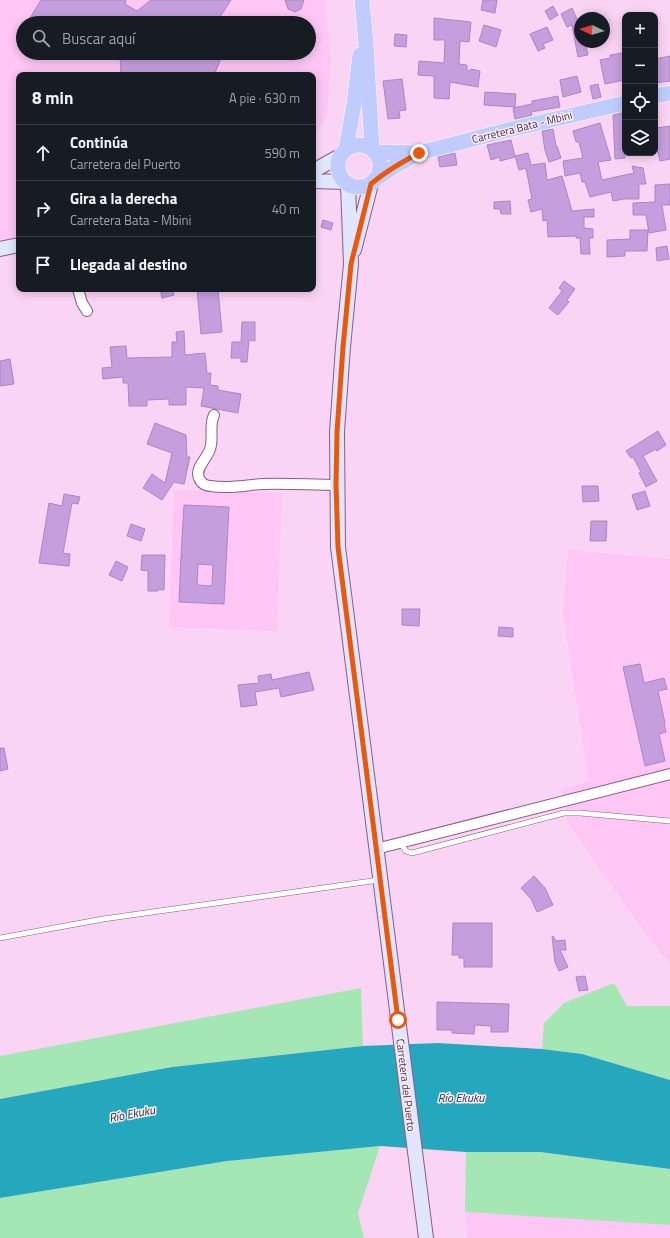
<!DOCTYPE html>
<html lang="es">
<meta charset="utf-8">
<style>
body{margin:0;font-family:"Titillium Web",sans-serif;background:#20242c;color:#f1f3f6}
.controls{position:absolute;right:12px;top:12px;display:grid;overflow:hidden;border-radius:8px;box-shadow:0 2px 10px #0003}
.controls button{width:36px;height:36px;display:grid;place-items:center;padding:0;border:0;border-bottom:1px solid #363941;background:#171b24;color:#f1f3f6;font:20px sans-serif}
.compass{position:absolute;left:574px;top:12px;width:36px;height:36px;border-radius:50%;background:#171b24;box-shadow:0 2px 10px #0003;rotate:274deg}
.stop{position:absolute;width:12px;height:12px;margin:-9px;border:3px solid #ea580c;border-radius:50%;background:#fff}
.stop.end{background:#ea580c;border-color:#fff;box-shadow:0 1px 4px #0008}
.list{margin:0;padding:0;list-style:none}
h2{display:flex;justify-content:space-between;align-items:center;height:52px;margin:0;padding:0 16px;font-size:17px}
h2 small{font-size:13px;font-weight:400;color:#9ea1a6}
.list li{display:grid;grid-template-columns:26px 1fr auto;gap:12px;align-items:center;box-sizing:border-box;height:56px;padding:0 16px;border-top:1px solid #363941}
.list b{display:block;font-size:15px;white-space:nowrap}
.list p{margin:0;font-size:13px;white-space:nowrap;color:#9ea1a6}
.list em{font-size:13px;font-style:normal;color:#9ea1a6}
.icon{flex:none;width:22px;height:22px;fill:none;stroke:currentColor;stroke-width:2;stroke-linecap:round;stroke-linejoin:round}
.map{position:relative;flex:none;width:670px;height:1238px;overflow:hidden}
.search{position:absolute;background:#171b24;box-shadow:0 2px 10px #0003;left:16px;top:16px;width:300px;height:44px;display:flex;align-items:center;gap:10px;box-sizing:border-box;padding:0 14px;border-radius:22px;color:#9ea1a6;font-size:15px}
.panel{position:absolute;background:#171b24;box-shadow:0 2px 10px #0003;left:16px;top:72px;width:300px;height:220px;border-radius:8px}
.map>svg:first-child{display:block}
</style>
<div class="map">
<svg width="670" height="1238" viewBox="0 0 670 1238">
<rect width="100%" height="100%" fill="#fad4f4"/>
<path fill="#fdc6f4" fill-rule="evenodd" d="M0,0H325L331,60L327,117L313,139V75H19V238L0,240ZM23,23H309V53H23Z
M174,490L282,493L277,631L169,627Z
M568,550L670,559V964L637,922L568,823L561,789L589,781L563,613Z
M465,1212L670,1225V1238H467Z"/>
<path fill="#a5e6b5" d="M614,983L627,1006H670V1080L582,1054L542,1049L544,1023L564,1003Z
M361,988L363,1046L172,1067L0,1099V1056Z
M380,1146L358,1213L364,1238H0V1198L227,1161Z
M466,1152H540L670,1169V1225L465,1212Z"/>
<path fill="#25a8be" d="M438,1043L542,1049L582,1054L670,1080V1169L540,1152H466L380,1146L227,1161L0,1198V1099L172,1067L363,1046Z"/>
<path fill="#c59edd" stroke="#ac86c4" fill-rule="evenodd" d="M41,0H126L125,4L137,11L151,0H231L216,23H117L114,21L112,23H27Z
M285,0H304L301,9L295,12L288,9Z
M483,0H497L495,13L481,10Z
M553,6L558,15L550,20L545,11Z
M572,8L580,26V42H585L588,55L578,57L572,25L567,27L561,14Z
M434,18L471,22L469,42L460,41L459,64L467,65V70L470,71L471,69L480,71L478,87L450,82L449,99L434,98V76L418,75L419,61L444,63L445,40H434Z
M484,25L501,30L496,47L479,41Z
M547,27L553,40L543,44L545,48L538,51L530,34Z
M395,34L407,35L406,47L394,46Z
M120,53H219L220,61L214,75H121Z
M622,53L625,69V80L605,84L600,60L610,58V55Z
M670,56V81L655,83V59Z
M577,76L581,92L563,97L560,80Z
M402,79L406,110L399,111L400,118L388,119L383,81Z
M598,84L601,97L593,99L590,86Z
M485,92L516,94L515,107L484,105Z
M558,96L560,107L531,112L532,115L515,119L513,108L532,104V101Z
M625,112V125H623L625,158L615,159L613,115Z
M600,123L611,160L598,162L602,180L634,173L632,166L643,168L646,184H639V199H624L613,201L611,192L590,197L585,182H582L580,173L565,176L563,161L583,158L579,142H576L573,131Z
M670,126V159L660,161L656,145L655,146V128Z
M553,129L556,146H557L561,158L549,162L545,150L542,131Z
M511,140L515,157L500,161V157L491,160L487,145Z
M455,153L457,165L440,167L438,157Z
M528,153L531,165L545,163L547,180L562,176L572,211L594,209V217H584V228L593,229V238H589L590,254H581L580,238H576V236L548,237L547,220L543,221L542,209L531,212L528,200L532,199L526,168L519,170L515,156Z
M670,184V205H662L666,230L649,233L646,215H633V203L655,202V185Z
M510,201L511,214H501L500,209H494V202Z
M323,220L333,223L331,230L321,227Z
M630,230H648L647,251H625V256L607,257V240L630,239Z
M667,246L669,259L657,261L656,248Z
M564,281L575,289L567,300L569,302L558,315L549,308L562,291L559,288Z
M160,289H172L174,295L162,298Z
M197,289H218L222,332L201,334Z
M242,322H255V341L249,340L247,362H241V358H231L232,342H241Z
M184,331L185,355L205,353L207,373H211L210,385L218,386V390L241,394L238,413L201,406L204,388L186,387V405H169V399L147,400V406H129L128,383H123V377L103,379L102,368L112,367L110,347L126,346L127,358L172,357V342H177L176,332Z
M10,359L14,384L0,386V361Z
M155,423L186,435L187,457H190L184,484L174,482L162,500L143,488L152,474L165,483L172,453L147,444Z
M658,431L666,445L657,451L656,449L643,456L657,481L646,487L639,473L641,472L633,457L631,458L626,451Z
M582,486H598L599,501L583,502Z
M645,491L650,506L637,510L632,495Z
M64,494L80,497L78,504L72,503L63,553L70,554L69,566L39,563L49,503L62,506Z
M184,505L229,507L224,604L179,602L181,556H183L181,555ZM198,564L213,565L212,586L197,585Z
M591,521H607L606,541H590Z
M131,524L145,529L141,541L127,536Z
M142,555H165L164,590L158,589V591H148V571L141,570Z
M116,561L128,567L122,581L109,575Z
M402,609H420L419,626L402,625Z
M499,627L513,628V637L498,636Z
M640,664L644,683L664,678L667,689L658,691L665,723H664L666,732L659,734L665,761L645,766L623,667Z
M309,672L314,690L281,697L279,688L255,692L257,705L241,707L238,685L259,683L258,676L271,674L272,680Z
M0,748H4L8,769L0,771Z
M534,876L545,888L553,905L537,912L531,899L521,888Z
M453,923H492V967H464V958H459V955H452Z
M553,936L556,941L565,940L566,950H560L568,967L559,971L555,962L552,937Z
M585,976L588,990L579,991L576,977Z
M437,1002L509,1004L508,1032H491V1026L475,1025L474,1034L452,1033V1030H437Z"/>
<g fill="none" stroke-linecap="round" stroke-linejoin="round">
<g stroke="#905988" stroke-width="6">
<path id="lane" d="M400,843L406,851L412,853L564,813H580L670,821
M0,938L103,919L379,880"/>
</g>
<g stroke="#905988" stroke-width="12">
<path id="street" d="M78,289L82,303L87,311
M214,415C209,426 213,435 211,445C210,457 194,467 199,478C201,483 205,486 211,486C228,489 246,485 263,484C287,483 312,485 336,485
M376,849L670,774"/>
</g>
<g stroke="#905988" stroke-width="16">
<path id="secondary" d="M313,171L340,156
M313,181L344,182
M348,185L351,264L343,347L337,432L338,547L426,1238
M0,249L19,245
M354,250L371,184"/>
</g>
<g stroke="#fff" stroke-width="16">
<path id="primary" d="M362,0L366,44L372,149
M655,96L670,93
M338 166a21 21 0 1 1 42 0a21 21 0 1 1-42 0Z
M346,149L354,104L360,55
M375,152L418,153
M377,178L393,167L419,153L508,130L625,103"/>
</g>
<use href="#lane" stroke="#fff" stroke-width="5"/>
<use href="#street" stroke="#fff" stroke-width="10"/>
<use href="#secondary" stroke="#dfe6fe" stroke-width="14"/>
<use href="#primary" stroke="#bfccfd" stroke-width="15"/>
</g>
<g fill="none" stroke-linecap="round" stroke-linejoin="round">
<path stroke="#ea580c" stroke-width="5" d="M398,1020L338,547L336,485L337,432L343,347L351,264L371,184C386,171 402,162 419,153"/>
</g>
<g text-anchor="middle" stroke-width="3" stroke-linejoin="round" paint-order="stroke">
<g font-size="11" fill="#4b3348" stroke="#f8ebf5">
<text transform="translate(522 127) rotate(-14)" y="4">Carretera Bata - Mbini</text>
<text transform="translate(406 1085) rotate(83)" y="4">Carretera del Puerto</text>
</g>
<g font-size="12" font-style="italic" fill="#1e3337" stroke="#f8ebf5">
<text x="461" y="1102">Río Ekuku</text>
<text transform="translate(132 1114) rotate(-11)" y="4">Río Ekuku</text>
</g>
</g>
</svg>
<div class="controls">
<button>+</button>
<button>−</button>
<button><svg class="icon" aria-label="locate" viewBox="0 0 24 24"><circle cx="12" cy="12" r="6"/><path d="M12 2v4M12 18v4M2 12h4M18 12h4"/></svg></button>
<button><svg class="icon" aria-label="layers" viewBox="0 0 24 24"><path d="M12 4l9 5-9 5-9-5zM3 14l9 5 9-5"/></svg></button>
</div>
<svg class="compass" viewBox="-18 -18 36 36"><path d="M0-13l5 13h-10z" fill="#e53935"/><path d="M0 13l5-13h-10z" fill="#9ea1a6"/></svg>
<div class="stop" style="left:398px;top:1020px"></div>
<div class="stop end" style="left:419px;top:153px"></div>
<div class="search"><svg class="icon" aria-label="search" viewBox="0 0 24 24"><circle cx="10" cy="10" r="6"/><path d="M15 15l6 6"/></svg>Buscar aquí</div>
<section class="panel">
<h2>8 min<small>A pie · 630 m</small></h2>
<ul class="list">
<li><svg class="icon" aria-label="ahead" viewBox="0 0 24 24"><path d="M12 20V5M6 11l6-6 6 6"/></svg><div><b>Continúa</b><p>Carretera del Puerto</p></div><em>590 m</em></li>
<li><svg class="icon" aria-label="right" viewBox="0 0 24 24"><path d="M7 20v-9h11M14 6l5 5-5 5"/></svg><div><b>Gira a la derecha</b><p>Carretera Bata - Mbini</p></div><em>40 m</em></li>
<li><svg class="icon" aria-label="arrive" viewBox="0 0 24 24"><path d="M6 21V4h12l-3 4 3 4H6"/></svg><div><b>Llegada al destino</b></div></li>
</ul>
</section>
</div>
